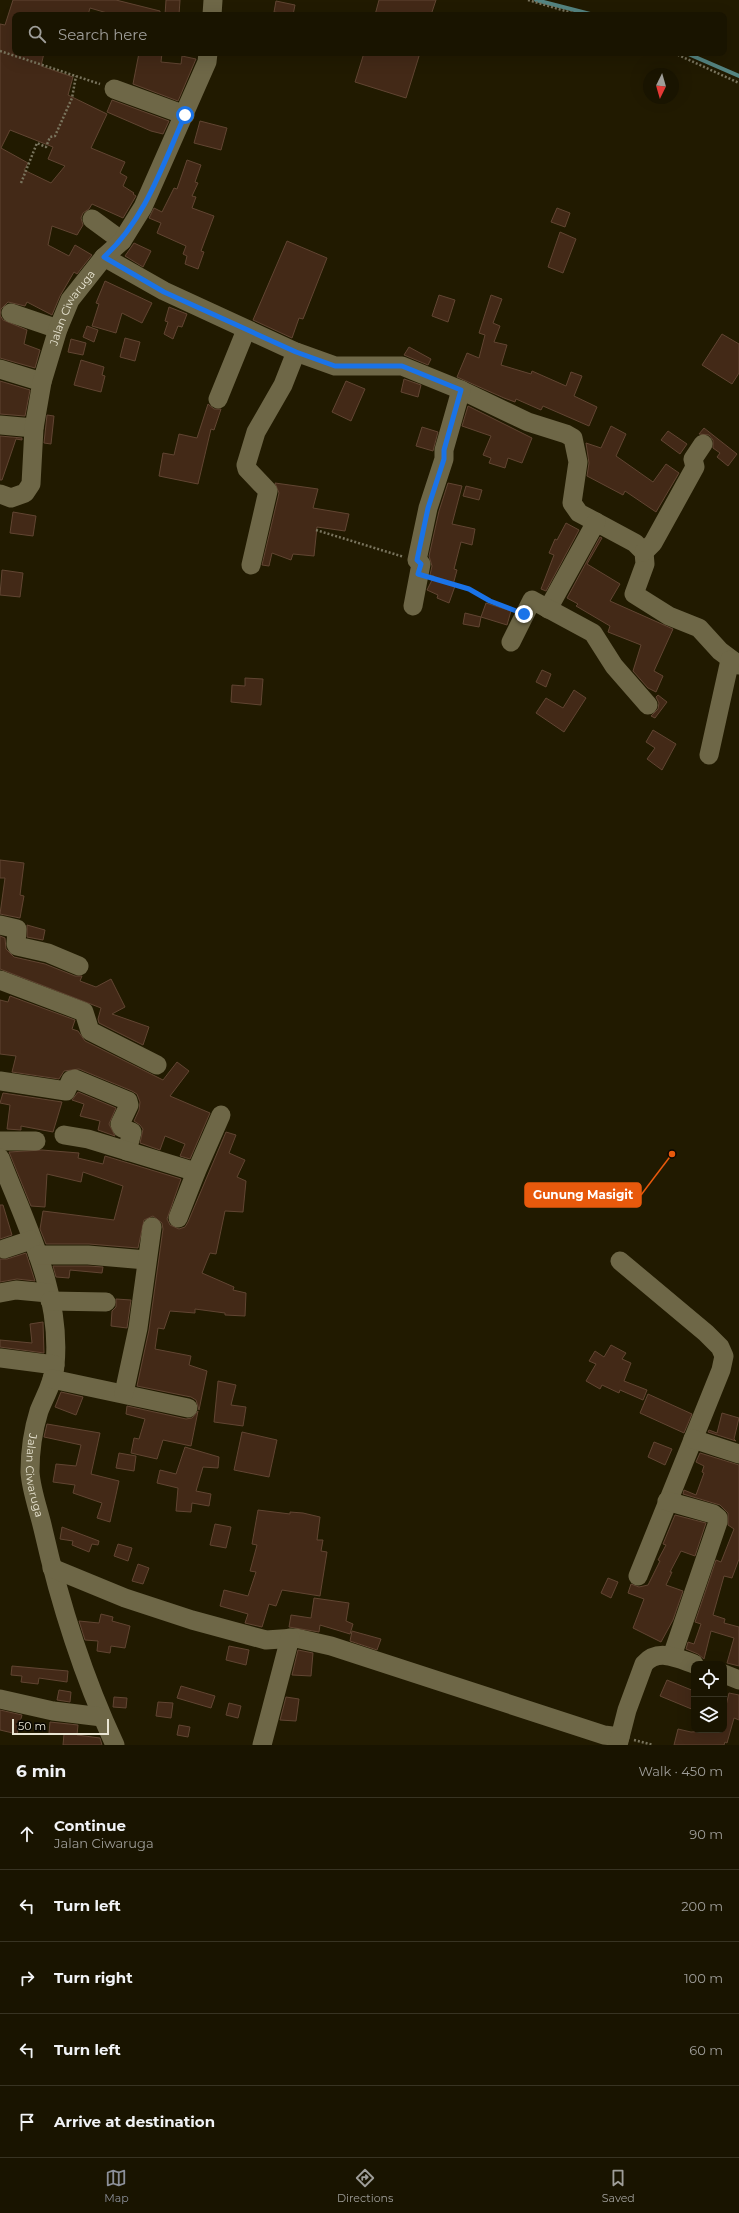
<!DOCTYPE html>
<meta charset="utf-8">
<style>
body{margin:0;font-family:Montserrat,sans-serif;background:#221d0a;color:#f1f3f6}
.controls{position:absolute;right:12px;bottom:12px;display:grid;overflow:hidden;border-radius:8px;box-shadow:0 4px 16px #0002}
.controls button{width:36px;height:36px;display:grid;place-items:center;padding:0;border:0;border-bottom:1px solid #373322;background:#191400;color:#f1f3f6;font:20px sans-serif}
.compass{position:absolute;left:643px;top:68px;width:36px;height:36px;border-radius:50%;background:#191400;box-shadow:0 4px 16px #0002;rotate:185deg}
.scale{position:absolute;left:12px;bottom:10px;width:97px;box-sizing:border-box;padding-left:4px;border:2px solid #eae6d4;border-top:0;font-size:11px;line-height:14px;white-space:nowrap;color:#eae6d4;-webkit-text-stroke:3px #080600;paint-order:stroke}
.stop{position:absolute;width:12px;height:12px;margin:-9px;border:3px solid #1a73e8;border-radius:50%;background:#fff}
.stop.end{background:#1a73e8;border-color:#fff;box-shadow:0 1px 4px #0008}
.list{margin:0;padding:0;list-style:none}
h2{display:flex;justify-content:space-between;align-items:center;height:52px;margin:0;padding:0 16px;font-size:17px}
h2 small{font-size:13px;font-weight:400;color:#9f9e99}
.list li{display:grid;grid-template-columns:26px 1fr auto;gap:12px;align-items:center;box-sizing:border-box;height:72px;padding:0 16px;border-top:1px solid #373322}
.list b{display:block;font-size:15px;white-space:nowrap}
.list p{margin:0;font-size:13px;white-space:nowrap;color:#9f9e99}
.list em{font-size:13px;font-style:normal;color:#9f9e99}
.icon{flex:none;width:22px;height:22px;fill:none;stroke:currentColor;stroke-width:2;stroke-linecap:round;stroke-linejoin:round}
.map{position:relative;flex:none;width:739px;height:1745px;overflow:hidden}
.search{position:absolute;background:#191400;box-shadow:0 4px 16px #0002;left:12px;right:12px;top:12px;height:44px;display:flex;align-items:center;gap:10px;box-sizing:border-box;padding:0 14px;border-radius:8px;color:#9f9e99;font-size:15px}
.sheet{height:412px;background:#191400}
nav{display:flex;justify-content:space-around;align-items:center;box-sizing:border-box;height:56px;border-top:1px solid #373322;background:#191400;font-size:11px;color:#9f9e99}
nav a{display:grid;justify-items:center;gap:2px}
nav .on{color:#8c9099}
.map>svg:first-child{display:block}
</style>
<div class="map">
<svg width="739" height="1745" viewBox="0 0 739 1745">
<rect width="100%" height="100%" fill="#211a00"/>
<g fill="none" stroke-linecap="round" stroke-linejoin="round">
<path stroke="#548481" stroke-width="4" d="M536,0L594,15
M686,53L739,76"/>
</g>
<path fill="#432917" stroke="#614532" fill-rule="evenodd" d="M13,0H116L160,11V15H114L90,8L88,15H15V53H44L41,66L73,77L68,95L107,114L91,148L125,162L120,173L127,177L123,186L134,193L133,194L136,196L123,218L92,204L89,209L83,213L81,218L83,225L77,235L52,226L48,245L69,256L75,245L92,255L77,274L74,272L60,296L52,315L27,302L25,306L8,302L1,309L0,315L3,320L27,330L24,344L40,350L35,368L0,358V24L5,25ZM10,130L53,147L48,159L65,166L51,183L24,170L28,163L1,148Z
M166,0H180L179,15H165Z
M379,0H436L431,15H375Z
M276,1L295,5L293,15L274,12Z
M139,53H162L161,62L181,64L182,56L196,59L178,101L133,84Z
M364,53H420L406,98L355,82Z
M112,100L169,121L163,134L151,131L107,112Z
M200,121L227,128L221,150L194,143Z
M187,160L201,165L195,182L198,183L192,196L196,197L192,208L214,216L201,251L204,252L198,269L185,264L187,256L183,254L186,246L157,233L161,223L149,218L154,208L162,212L174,188L177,189Z
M557,208L570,213L565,227L551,222Z
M560,232L576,239L563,273L548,267Z
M287,241L327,258L303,319L299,318L292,338L253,320Z
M134,243L151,251L143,267L125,256Z
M105,281L152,303L142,323L122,313L116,333L92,326L99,304L96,303Z
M439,295L455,300L448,322L432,316Z
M491,295L502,299L493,323L500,326L494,342L507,345L501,365L531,374L532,371L566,386L571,372L582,376L574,396L597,407L589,426L543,406L541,410L516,399L515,402L504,398L457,377L467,353L479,358L485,335L479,333Z
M169,307L187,314L182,327L178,326L173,339L164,334L168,322L165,321Z
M87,326L98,330L94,342L83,337Z
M722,334L739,344V373L732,384L702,365Z
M125,338L140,342L135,361L120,357Z
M71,339L86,343L83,355L68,352Z
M409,347L431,359L428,365L404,355Z
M81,360L104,367L102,375L105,376L101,392L74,385Z
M404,379L421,385L418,397L401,392Z
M0,381L30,390L25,416L0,414Z
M346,381L365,389L351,421L332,412Z
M208,404L214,409H221L214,430L211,429L198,484L159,476L163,453L174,455L179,434L197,438Z
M468,406L532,438L522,463L508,458L505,468L489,463L491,458L483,455L491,436L462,426Z
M47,415L54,416L51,444L44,443Z
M611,426L626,434L616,456L653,482L666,464L679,473L656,512L625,491L623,495L587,476L589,463L586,443L601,448Z
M422,427L438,432L433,451L416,446Z
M704,428L737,454L728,466L717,457L720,453L713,448V440L709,435L699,434Z
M668,431L687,444L680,454L661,440Z
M0,436L22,438V440L16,439L2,480H0Z
M275,483L318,489L313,508L349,514L345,531L317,527L314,556L293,554L291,560L272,553L269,566L262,565L279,493Z
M448,483L462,486L452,524L475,529L472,545L461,542L454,569L457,570L453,585L455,586L449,603L437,598L438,595L427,590L434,576L430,575L432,566L429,556L439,511Z
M466,486L482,490L479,500L463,496Z
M13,512L36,516L33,536L10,533Z
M566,523L579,530L546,591L541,589L554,555L549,553L555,539L557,540Z
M600,537L602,538L587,564L620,584L610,601L673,629L654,671L663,676L656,692L648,688L633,671L641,645L608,632L610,626L576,606L578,604L567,598Z
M2,570L23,573L20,597L0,595Z
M486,603L511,611L507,625L481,617Z
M465,613L481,617L479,627L463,624Z
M542,670L551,674L546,687L536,682Z
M245,678L263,679L261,705L231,702L232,685L245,686Z
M574,690L586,698L564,732L536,713L546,698L563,708Z
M658,695L667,702L655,718L651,716L658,709L659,703L656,697Z
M653,730L676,744L662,770L647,759L655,748L646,742Z
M0,860L24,863L20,895L24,896L20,918L0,914L5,878H0Z
M27,925L45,930L43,940L27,937Z
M0,936L5,938L6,949L14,957L45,964L75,976H82L80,981L96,987L111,979L125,1007L112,1014L149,1027L143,1045L99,1023L98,1019L101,1008L0,969Z
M10,996L75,1020L72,1029L78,1031L85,1041L163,1080L177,1062L189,1071L170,1096L210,1113L190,1159L180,1156L185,1144L165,1136L160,1150L140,1143L143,1129L140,1125L134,1121L139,1110L140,1102L137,1094L132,1091L79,1069L64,1071L59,1079L12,1072L16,1056L0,1054V1000L8,1002Z
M78,1092L116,1108L109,1124L115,1136L98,1130L100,1121L80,1116L84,1104L72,1100Z
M3,1093L62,1102L53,1132L21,1126V1130L7,1129L10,1105L0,1103Z
M226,1132L236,1135L229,1153L245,1160L237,1177L246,1181L243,1212L225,1211L216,1254L210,1253L202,1273L234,1287L233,1290L246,1293L245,1316L225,1315V1313L195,1309V1313L170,1311L164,1329L158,1328L155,1349L191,1356L189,1365L207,1371L199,1410L196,1400L191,1397L137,1386L149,1330L163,1229L162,1223L153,1216L144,1220L138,1248L89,1244H46L40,1229L43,1211L114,1220L123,1186L83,1172L81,1182L47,1174L45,1207L31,1206L9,1152L42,1150L79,1153L78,1158L103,1164L105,1156L181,1179L167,1219L170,1225L179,1229L185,1227L188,1222Z
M0,1205H3L12,1235L0,1239Z
M26,1253L35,1281L17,1279L0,1282V1259H7Z
M53,1266H88L103,1267L102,1273L70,1270L69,1278L56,1277Z
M116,1299L131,1300L127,1328L111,1326L112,1311L116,1307Z
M43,1322L44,1353L0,1347V1340L32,1343L30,1324Z
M611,1345L626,1353L622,1359L631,1363L624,1381L647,1390L643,1400L620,1390L619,1393L602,1385L600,1389L586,1381L596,1364L589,1361L595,1351L604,1357Z
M218,1381L236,1385L231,1405L246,1407L243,1426L214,1422Z
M61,1392L83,1397L76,1415L55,1407Z
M648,1394L692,1414L684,1433L640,1413Z
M127,1406L186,1419L192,1418L198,1411L191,1446L163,1440L157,1459L131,1453L134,1438L139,1439L145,1419L126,1414Z
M722,1413L739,1418L734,1439L736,1441L708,1432L709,1430L717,1433Z
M47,1424L100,1433L91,1474L119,1481L110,1522L97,1518L102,1503L73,1493L75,1485L53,1482L56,1464L76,1466L81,1445L44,1437Z
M242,1432L277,1440L269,1477L234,1470Z
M654,1442L672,1449L665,1465L648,1457Z
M185,1447L219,1457L218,1468L203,1467L196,1491L211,1494L209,1506L192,1503L191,1512L176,1511L178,1488L157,1483L160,1470L176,1474Z
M119,1453L136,1456L134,1471L116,1468Z
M700,1453L739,1465V1559L732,1578L724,1576L713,1615L725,1619L724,1623L739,1627V1666L727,1663L734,1638L711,1631L704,1659L698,1654L686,1649L688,1642L694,1644L701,1624L695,1622L716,1560L721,1562L734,1529L728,1525V1513L720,1505L683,1494L684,1490L696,1495L704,1473L702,1472L704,1466L696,1462Z
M258,1510L290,1514V1512L303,1513L320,1517L317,1540H323L321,1551L327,1552L320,1596L282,1590L276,1606L269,1604L262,1627L245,1623L248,1614L220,1606L224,1590L248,1596L256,1572L250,1571L257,1545L252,1544Z
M675,1515L706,1523L695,1556L681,1551L670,1572H672L666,1585L683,1591L673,1620L661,1642L633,1628L644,1599L628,1593L631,1584L639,1587L648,1585L660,1561L658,1560L666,1545L663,1544Z
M215,1524L231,1527L226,1548L210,1545Z
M62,1527L99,1541L98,1545L92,1544L89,1552L72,1545L73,1541L60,1539Z
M118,1544L132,1548L128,1561L114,1556Z
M138,1564L149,1568L143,1584L132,1581Z
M608,1578L618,1582L611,1598L601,1593Z
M314,1598L349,1603L346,1621L353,1624L350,1634L320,1625L319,1632L289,1627L291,1615L311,1618Z
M101,1614L113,1617L112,1621L130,1626L125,1648L111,1646L110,1653L97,1651L98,1641L85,1640L79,1621L99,1623Z
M352,1631L381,1639L377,1650L350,1641Z
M229,1646L249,1650L246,1665L226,1660Z
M298,1650L313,1653L311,1676L292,1675Z
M12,1666L68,1671L67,1682L39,1678L38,1684L21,1682L22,1676L11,1675Z
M667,1680L694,1691V1710L660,1696Z
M181,1686L215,1696L211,1708L177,1698Z
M59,1690L71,1692L70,1702L57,1700Z
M729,1693L739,1695V1720L734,1718L727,1743L725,1742L724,1745H674L678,1729L691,1732L724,1730V1714Z
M114,1697L127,1698L126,1708L113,1707Z
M286,1697L299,1699L296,1721L280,1720Z
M158,1702L173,1703L171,1718L156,1716Z
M229,1703L241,1706L238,1718L226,1715Z
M0,1710L22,1715L17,1734L0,1730Z
M50,1722L78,1725L77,1735L100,1738L102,1745H63L64,1734L49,1733Z
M179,1725L190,1727L188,1737L177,1735Z"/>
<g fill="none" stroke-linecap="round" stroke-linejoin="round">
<path stroke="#79745d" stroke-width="2.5" stroke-dasharray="2 2" stroke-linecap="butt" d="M528,0L579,15
M0,51L100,84
M674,53L739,83
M21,183L37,143L46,147L50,137L55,136L72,98L76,76
M316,530L404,557
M434,578L469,589L490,601L511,609
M634,1740L653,1745"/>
<g stroke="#6e6747" stroke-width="19">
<path d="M212,15L213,0"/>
<path d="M114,89L185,115"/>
<path d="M92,219L122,241"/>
<path d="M104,257L164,291L296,352L335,366H402L461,390L528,422L566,434L573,438L578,462L572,503L579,513L635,543L644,552L645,564L634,594L669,616L699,628L720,651L739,665"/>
<path d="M11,313L58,329"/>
<path d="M0,369L42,382"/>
<path d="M218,399L246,330"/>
<path d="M0,425L34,428"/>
<path id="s1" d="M0,494L11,498L25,493L31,484L34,428L42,382L58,329L70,300L104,257L122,241L143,207L207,62L208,53"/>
<path d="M644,552L653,543L695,467L693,459L703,444"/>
<path d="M251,565L268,491L247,469L246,465L256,432L283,385L296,352"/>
<path d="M413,606L421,564L417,560L428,508L444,459V450L461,390"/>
<path d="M548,609L596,522"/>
<path d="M511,642L532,600L593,633L614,666L648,705"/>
<path d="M709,755L730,660"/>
<path d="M0,925L17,929L16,944L17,946L48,953L79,966"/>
<path d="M0,980L84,1012L90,1031L157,1065"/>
<path d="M0,1081L66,1091L71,1080L75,1079L128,1101L129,1105L120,1124L122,1128L132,1132L127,1151"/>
<path d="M64,1135L88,1139L196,1172"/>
<path d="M0,1141H36"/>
<path id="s2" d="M0,1158C25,1223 62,1293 55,1365C54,1381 45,1396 39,1411C33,1430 30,1452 30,1472C31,1490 39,1511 43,1529C60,1604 82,1674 115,1745"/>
<path d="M178,1218L196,1172L221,1115"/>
<path d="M4,1249L31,1240"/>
<path d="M38,1255H88L146,1260"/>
<path d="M620,1261L706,1333L720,1347L724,1356L721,1370L638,1576"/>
<path d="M0,1293L16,1290L48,1293"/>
<path d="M50,1301L106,1302"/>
<path d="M0,1358L55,1365"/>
<path d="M52,1379L188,1408"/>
<path d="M124,1393L138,1328L152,1227"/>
<path d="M693,1439L739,1454"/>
<path d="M667,1501L713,1514L718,1518V1522L672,1656"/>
<path d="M52,1568L125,1598L192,1620L266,1640L296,1638L331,1646L604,1735L620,1737"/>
<path d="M724,1674L739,1680"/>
<path d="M0,1699L53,1711L102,1717"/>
<path d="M262,1745L290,1638"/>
<path d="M618,1745L627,1710L644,1664C658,1648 677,1658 694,1664"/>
</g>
</g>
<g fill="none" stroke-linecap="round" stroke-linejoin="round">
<path stroke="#1a73e8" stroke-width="5" d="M185,115C163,164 145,220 104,257L164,292L296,352L335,366H402L461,390L444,450V459L428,508L417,560L421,564L418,574L469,589L490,601L524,614"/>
</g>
<g text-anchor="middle" stroke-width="3.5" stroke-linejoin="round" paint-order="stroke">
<g font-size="11" fill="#eae6d4" stroke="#080600">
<text dy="4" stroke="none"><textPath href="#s1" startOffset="221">Jalan Ciwaruga</textPath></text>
<text dy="4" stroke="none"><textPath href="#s2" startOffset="331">Jalan Ciwaruga</textPath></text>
</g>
</g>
<path fill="none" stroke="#e8590c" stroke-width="1.5" d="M672 1154L641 1195"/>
<circle fill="#e8590c" stroke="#080600" stroke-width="1.5" cx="672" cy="1154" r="4"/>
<rect fill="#e8590c" stroke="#e8590c" stroke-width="1.5" x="525" y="1183" width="116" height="24" rx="4"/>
<g font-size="12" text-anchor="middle" font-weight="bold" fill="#fff">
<text x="583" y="1199">Gunung Masigit</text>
</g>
</svg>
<div class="controls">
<button><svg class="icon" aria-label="locate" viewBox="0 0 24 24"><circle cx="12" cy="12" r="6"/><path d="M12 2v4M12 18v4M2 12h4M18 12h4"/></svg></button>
<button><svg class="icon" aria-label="layers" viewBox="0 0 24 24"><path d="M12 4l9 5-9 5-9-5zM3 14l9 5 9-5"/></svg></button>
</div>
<svg class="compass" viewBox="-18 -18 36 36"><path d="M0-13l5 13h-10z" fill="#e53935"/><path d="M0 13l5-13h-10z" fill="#9f9e99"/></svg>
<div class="scale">50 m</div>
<div class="stop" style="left:185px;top:115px"></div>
<div class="stop end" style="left:524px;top:614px"></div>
<div class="search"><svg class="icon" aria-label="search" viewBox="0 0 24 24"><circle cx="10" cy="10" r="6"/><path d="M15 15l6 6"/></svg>Search here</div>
</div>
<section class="sheet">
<h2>6 min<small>Walk · 450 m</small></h2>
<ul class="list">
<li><svg class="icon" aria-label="ahead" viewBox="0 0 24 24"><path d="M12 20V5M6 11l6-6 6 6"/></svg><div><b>Continue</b><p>Jalan Ciwaruga</p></div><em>90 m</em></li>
<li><svg class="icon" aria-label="left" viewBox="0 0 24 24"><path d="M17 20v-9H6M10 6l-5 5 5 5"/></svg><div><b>Turn left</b></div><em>200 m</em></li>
<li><svg class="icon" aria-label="right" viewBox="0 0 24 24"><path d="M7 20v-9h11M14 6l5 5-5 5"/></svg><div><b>Turn right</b></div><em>100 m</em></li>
<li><svg class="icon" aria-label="left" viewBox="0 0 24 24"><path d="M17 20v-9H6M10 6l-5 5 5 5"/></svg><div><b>Turn left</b></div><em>60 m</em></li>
<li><svg class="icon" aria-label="arrive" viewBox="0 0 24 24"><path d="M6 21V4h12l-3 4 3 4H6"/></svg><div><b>Arrive at destination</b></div></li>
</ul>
</section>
<nav>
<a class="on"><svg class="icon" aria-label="map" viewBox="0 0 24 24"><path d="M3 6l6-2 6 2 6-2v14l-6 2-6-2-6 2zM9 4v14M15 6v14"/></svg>Map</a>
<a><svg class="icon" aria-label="directions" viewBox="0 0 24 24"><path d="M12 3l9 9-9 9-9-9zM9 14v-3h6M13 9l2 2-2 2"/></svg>Directions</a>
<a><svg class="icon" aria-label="saved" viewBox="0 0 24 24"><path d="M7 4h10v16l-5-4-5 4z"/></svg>Saved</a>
</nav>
